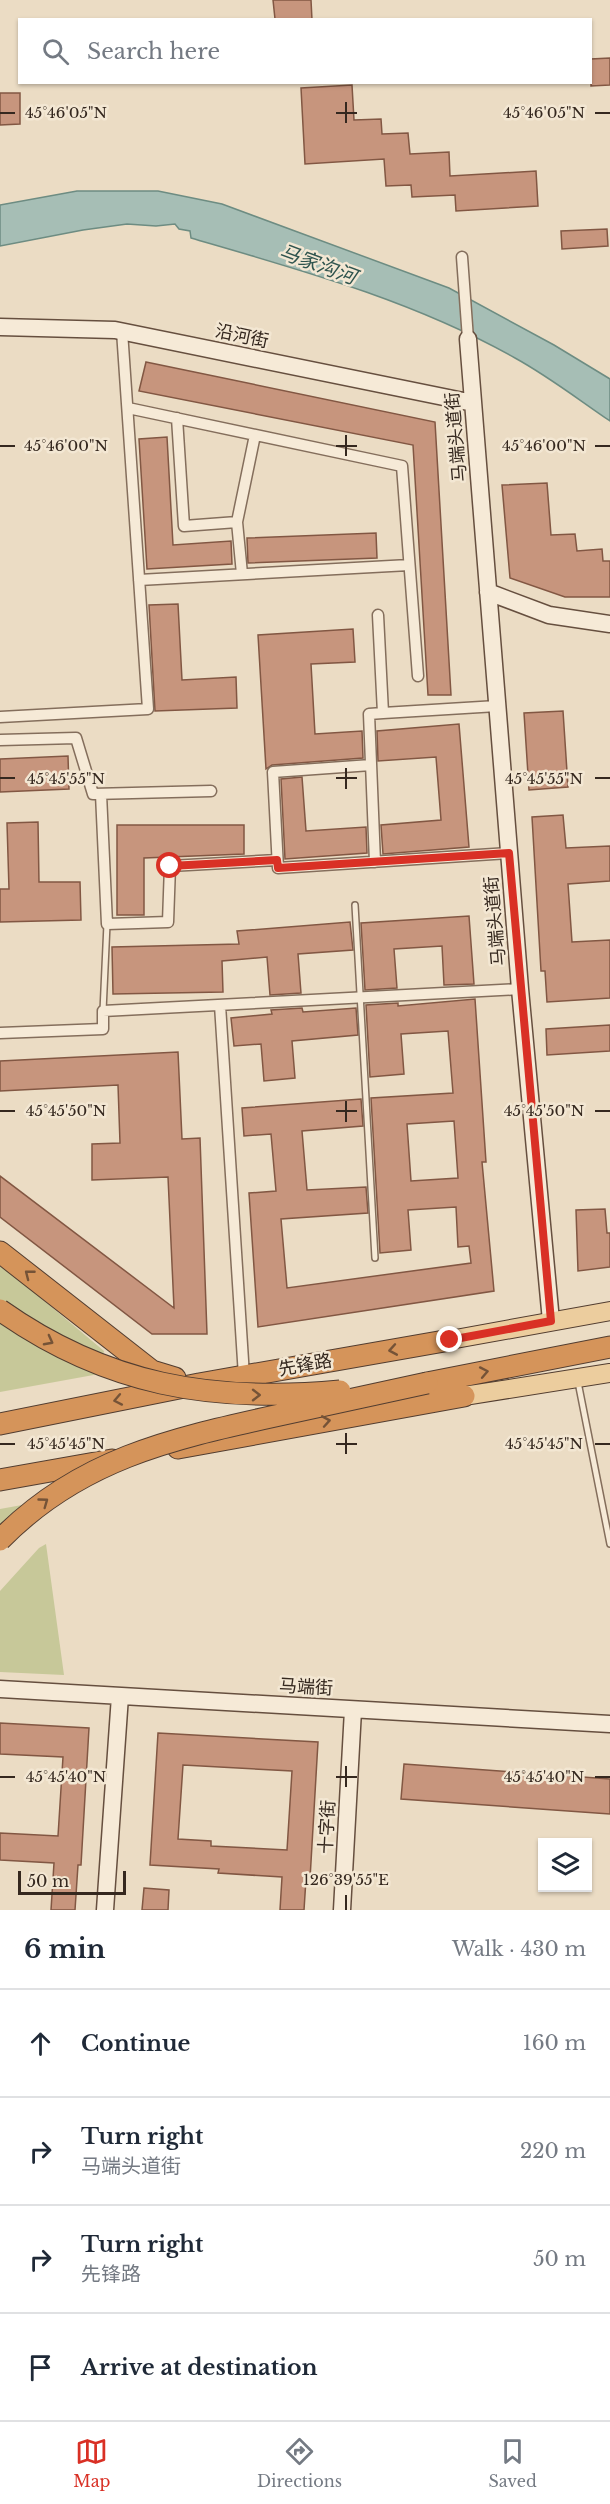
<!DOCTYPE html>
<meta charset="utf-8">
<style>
body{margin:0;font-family:"Libre Baskerville","Noto Sans SC",serif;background:#f2f2f3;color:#1f2937}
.controls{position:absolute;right:18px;bottom:18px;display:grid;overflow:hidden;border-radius:0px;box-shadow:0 2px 4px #0004}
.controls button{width:54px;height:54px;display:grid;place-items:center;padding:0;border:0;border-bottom:2px solid #e0e1e3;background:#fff;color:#1f2937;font:30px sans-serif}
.scale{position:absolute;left:18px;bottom:15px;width:108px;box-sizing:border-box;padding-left:6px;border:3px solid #35281f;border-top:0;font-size:16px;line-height:21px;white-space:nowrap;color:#35281f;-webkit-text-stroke:4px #f3e7d3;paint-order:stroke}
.stop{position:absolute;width:18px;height:18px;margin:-14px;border:4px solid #d93025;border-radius:50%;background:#fff}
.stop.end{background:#d93025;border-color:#fff;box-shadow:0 2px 6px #0008}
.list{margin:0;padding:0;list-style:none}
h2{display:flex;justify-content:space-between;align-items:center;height:78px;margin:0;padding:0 24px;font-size:26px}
h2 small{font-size:20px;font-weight:400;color:#747a83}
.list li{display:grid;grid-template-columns:39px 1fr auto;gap:18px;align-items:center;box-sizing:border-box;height:108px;padding:0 24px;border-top:2px solid #e0e1e3}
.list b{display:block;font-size:22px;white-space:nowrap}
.list p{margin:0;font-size:20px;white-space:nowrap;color:#747a83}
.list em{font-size:20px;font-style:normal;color:#747a83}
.icon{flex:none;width:33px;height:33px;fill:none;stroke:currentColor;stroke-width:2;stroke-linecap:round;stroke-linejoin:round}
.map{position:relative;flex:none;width:610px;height:1910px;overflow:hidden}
.search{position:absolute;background:#fff;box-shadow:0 2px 4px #0004;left:18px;right:18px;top:18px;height:66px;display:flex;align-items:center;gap:15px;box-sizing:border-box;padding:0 21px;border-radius:0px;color:#747a83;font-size:22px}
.sheet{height:510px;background:#fff}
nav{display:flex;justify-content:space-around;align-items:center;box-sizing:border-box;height:84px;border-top:2px solid #e0e1e3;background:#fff;font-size:16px;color:#747a83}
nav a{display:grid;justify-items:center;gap:3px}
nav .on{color:#d93025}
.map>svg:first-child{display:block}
</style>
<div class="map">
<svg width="610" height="1910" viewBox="0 0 610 1910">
<rect width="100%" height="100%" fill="#ebdcc4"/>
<path fill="#c7c899" d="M0,1266L17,1278L104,1351L99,1374L0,1392Z
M33,1503L0,1533V1509Z
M46,1544L64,1675L0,1672V1591L39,1548Z"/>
<path fill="#a6beb5" stroke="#6d8c82" stroke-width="1.5" d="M77,191H158L222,204L449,288L554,345L610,379V421C579,400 548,376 515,358C414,301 301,270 191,238L190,231L179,229L175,224L156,226L127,224L83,230L0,246V205Z"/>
<path fill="#c7957d" stroke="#825743" stroke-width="1.5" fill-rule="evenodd" d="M273,0H311L312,20L275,19Z
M610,58V85L591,86V59Z
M352,85L354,120L381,119L382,134L408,133L410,154L449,152L450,176L536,171L538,206L456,211L455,195L412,197L411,185L386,186L384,159L305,164L301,88Z
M0,93H20V124L0,125Z
M607,229L608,246L562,249L561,231Z
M146,362L435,422L451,695H428L413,445L139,391Z
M167,437L173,545L231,541L232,564L147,569L139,439Z
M547,483L551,535L575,534L577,551L602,549L603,561H610V597H565L510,578L502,485Z
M376,533L377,558L248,563L247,538Z
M178,604L182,680L236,677L237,708L155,711L149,605Z
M353,629L355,662L311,664L315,734L362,731L363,758L272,765L266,769L258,635Z
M563,711L568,787L529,790L524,713Z
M459,724L469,847L383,854L381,825L441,820L436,757L378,761L377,731Z
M68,756L69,789L0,792V759Z
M302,777L306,831L366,827L367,853L285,859L281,779Z
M563,815L566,848L610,846V881L568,884L572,942L610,940V998L547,1002L545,971H541L532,817Z
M38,822L39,882H80L81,920L0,922V889H9L7,823Z
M117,825H244V854L144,858V915H117Z
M469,916L474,984L444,985L442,946L394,949L397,988L365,990L361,923Z
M350,922L353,950L298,954L301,993L270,995L267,957L222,961L223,992L113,994L112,947L239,944L237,931Z
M475,999L486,1162H482L494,1291L258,1327L249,1193L276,1191L271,1134L244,1136L242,1108L361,1099L363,1126L302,1131L307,1190L366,1187L368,1213L281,1219L287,1288L471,1263L469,1246L458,1247L456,1207L408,1210L411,1250L380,1253L371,1098L453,1093L448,1031L401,1034L404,1074L370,1077L366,1005L398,1003V1006ZM454,1121L458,1178L411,1181L407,1124Z
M302,1008L303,1012L356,1008L358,1035L292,1041L295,1078L264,1081L261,1044L234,1046L231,1018L272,1014L271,1010Z
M610,1025V1051L547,1055L546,1029Z
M178,1052L182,1139L200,1138L207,1334H152L0,1217V1176L174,1308L168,1177L92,1180V1144L120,1143L118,1085L0,1091V1061Z
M605,1209L607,1233H610V1267L578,1271L576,1210Z
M0,1723L89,1728L81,1865H78L75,1910H51L54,1863L0,1860V1833L58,1836L63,1757L0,1754Z
M158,1733L318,1742L310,1879H306L304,1910H280L282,1877L218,1873L219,1869L150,1865ZM183,1765L292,1771L287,1850L211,1846V1841L178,1839Z
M404,1764L610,1779V1814L401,1799Z
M144,1888L169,1890L168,1910H142Z"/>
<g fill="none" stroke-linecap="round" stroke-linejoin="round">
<g stroke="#846e5c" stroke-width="8">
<path id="lane" d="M355,905L375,1258
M103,1011L107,924
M578,1382L610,1544"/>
</g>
<g stroke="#846e5c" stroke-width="13">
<path id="street" d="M462,257L468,339
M128,408L402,466L418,676
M177,418L184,526L237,522
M242,574L237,522L255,435
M139,580L409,565
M383,713L497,706
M0,717L148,709L122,331
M0,740L76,738L93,794L211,791
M371,765L273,772L278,868L509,853
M101,794L107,924L168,922L170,866L277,860
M375,862L369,714L383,713L378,615
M220,1005L244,1376
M0,1033L103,1029V1011L520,989"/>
</g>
<g stroke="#664f3f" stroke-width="19">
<path id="secondary" d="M0,327L115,330L473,403
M468,339L520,989L551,1321
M488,592L549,615L610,624
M0,1689L610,1724
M105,1910L120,1696
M342,1910L353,1710"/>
</g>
<g stroke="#523d30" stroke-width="20">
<path id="primary" d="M450,1340L610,1311
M464,1396L610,1373"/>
</g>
<g stroke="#523d30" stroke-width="23">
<path id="highway" d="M0,1252L152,1371L175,1378
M427,1383L610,1347
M0,1424L199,1384L450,1340
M178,1448L464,1396
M0,1480L112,1460"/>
</g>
<use href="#lane" stroke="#f6ead7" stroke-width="5"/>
<use href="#street" stroke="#f6ead7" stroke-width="10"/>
<use href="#secondary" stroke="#f6ead7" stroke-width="16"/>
<use href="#primary" stroke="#eccd9e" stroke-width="18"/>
<use href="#highway" stroke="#d5945a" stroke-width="21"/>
<g stroke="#523d30" stroke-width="23" stroke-linecap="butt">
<path id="highway-bridge" d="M0,1310C106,1385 212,1403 340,1391
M0,1540C78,1460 170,1439 275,1416C326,1405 376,1394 427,1383"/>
</g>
<use href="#highway-bridge" stroke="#d5945a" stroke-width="21"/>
</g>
<defs><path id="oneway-chevron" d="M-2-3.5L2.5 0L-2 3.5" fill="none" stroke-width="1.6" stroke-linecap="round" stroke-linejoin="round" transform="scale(1.5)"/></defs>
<g stroke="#755337">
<use href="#oneway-chevron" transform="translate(29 1274) rotate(-142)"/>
<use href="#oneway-chevron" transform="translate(49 1341) rotate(28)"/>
<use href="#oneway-chevron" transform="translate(393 1350) rotate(170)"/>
<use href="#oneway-chevron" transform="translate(484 1372) rotate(-11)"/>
<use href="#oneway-chevron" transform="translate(256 1395)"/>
<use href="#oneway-chevron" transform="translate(118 1400) rotate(169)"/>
<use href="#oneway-chevron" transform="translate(326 1421) rotate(-10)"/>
<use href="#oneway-chevron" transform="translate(44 1502) rotate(-36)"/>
</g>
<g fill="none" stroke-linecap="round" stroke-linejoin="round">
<path stroke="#d93025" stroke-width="8" d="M170,866L277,860L278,868L509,853L551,1321L450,1340"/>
</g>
<path fill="none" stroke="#35281f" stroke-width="2" d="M346,102V123M0,113H15M336,113H357M595,113H610M346,435V456M0,446H15M336,446H357M595,446H610M346,768V789M0,778H15M336,778H357M595,778H610M346,1101V1122M0,1111H15M336,1111H357M595,1111H610M346,1433V1454M0,1444H15M336,1444H357M595,1444H610M346,1766V1787M0,1777H15M336,1777H357M595,1777H610M346,1895V1910"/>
<g text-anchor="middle" stroke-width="5" stroke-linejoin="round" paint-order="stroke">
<g font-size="18" fill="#35281f" stroke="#f3e7d3">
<text transform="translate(242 336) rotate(12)" y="6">沿河街</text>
<text transform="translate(456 437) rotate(-95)" y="6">马端头道街</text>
<text transform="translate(495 921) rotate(-95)" y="6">马端头道街</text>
<text transform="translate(305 1365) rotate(-10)" y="6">先锋路</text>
<text transform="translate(306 1687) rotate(3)" y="6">马端街</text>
<text transform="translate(327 1827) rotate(-87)" y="6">十字街</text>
</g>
<g font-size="20" font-style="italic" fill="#2f544e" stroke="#f3e7d3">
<text transform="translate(318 264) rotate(20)" y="7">马家沟河</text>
</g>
</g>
<g font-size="15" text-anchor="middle" fill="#35281f" stroke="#f3e7d3" stroke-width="5" stroke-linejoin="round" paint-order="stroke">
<text x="66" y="118">45°46'05"N</text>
<text x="544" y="118">45°46'05"N</text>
<text x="66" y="451">45°46'00"N</text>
<text x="544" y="451">45°46'00"N</text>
<text x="66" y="784">45°45'55"N</text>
<text x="544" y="784">45°45'55"N</text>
<text x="66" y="1116">45°45'50"N</text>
<text x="544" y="1116">45°45'50"N</text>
<text x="66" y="1449">45°45'45"N</text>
<text x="544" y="1449">45°45'45"N</text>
<text x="66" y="1782">45°45'40"N</text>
<text x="544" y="1782">45°45'40"N</text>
<text x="346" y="1885">126°39'55"E</text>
</g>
</svg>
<div class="controls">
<button><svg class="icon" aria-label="layers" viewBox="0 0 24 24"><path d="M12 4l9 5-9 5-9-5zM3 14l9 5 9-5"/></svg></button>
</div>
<div class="scale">50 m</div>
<div class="stop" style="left:170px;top:866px"></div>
<div class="stop end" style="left:450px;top:1340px"></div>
<div class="search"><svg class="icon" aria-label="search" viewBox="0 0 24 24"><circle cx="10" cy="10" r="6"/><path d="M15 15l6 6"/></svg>Search here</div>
</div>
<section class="sheet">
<h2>6 min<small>Walk · 430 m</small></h2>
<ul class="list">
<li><svg class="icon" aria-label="ahead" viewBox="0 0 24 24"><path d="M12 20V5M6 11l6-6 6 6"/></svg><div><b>Continue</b></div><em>160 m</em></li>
<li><svg class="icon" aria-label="right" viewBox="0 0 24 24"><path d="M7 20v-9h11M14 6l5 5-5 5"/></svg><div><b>Turn right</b><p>马端头道街</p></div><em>220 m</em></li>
<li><svg class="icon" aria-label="right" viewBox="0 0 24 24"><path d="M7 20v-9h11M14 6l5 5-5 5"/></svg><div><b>Turn right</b><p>先锋路</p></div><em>50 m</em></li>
<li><svg class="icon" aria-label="arrive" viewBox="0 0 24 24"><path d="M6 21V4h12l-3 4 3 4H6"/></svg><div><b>Arrive at destination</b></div></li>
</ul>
</section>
<nav>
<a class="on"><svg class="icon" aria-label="map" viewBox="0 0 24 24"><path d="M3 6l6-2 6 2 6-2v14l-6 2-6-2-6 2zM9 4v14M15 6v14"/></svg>Map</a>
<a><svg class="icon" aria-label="directions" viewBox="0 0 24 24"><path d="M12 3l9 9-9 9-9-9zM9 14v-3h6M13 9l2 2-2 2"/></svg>Directions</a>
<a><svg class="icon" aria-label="saved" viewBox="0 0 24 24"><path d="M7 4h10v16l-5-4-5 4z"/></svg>Saved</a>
</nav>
